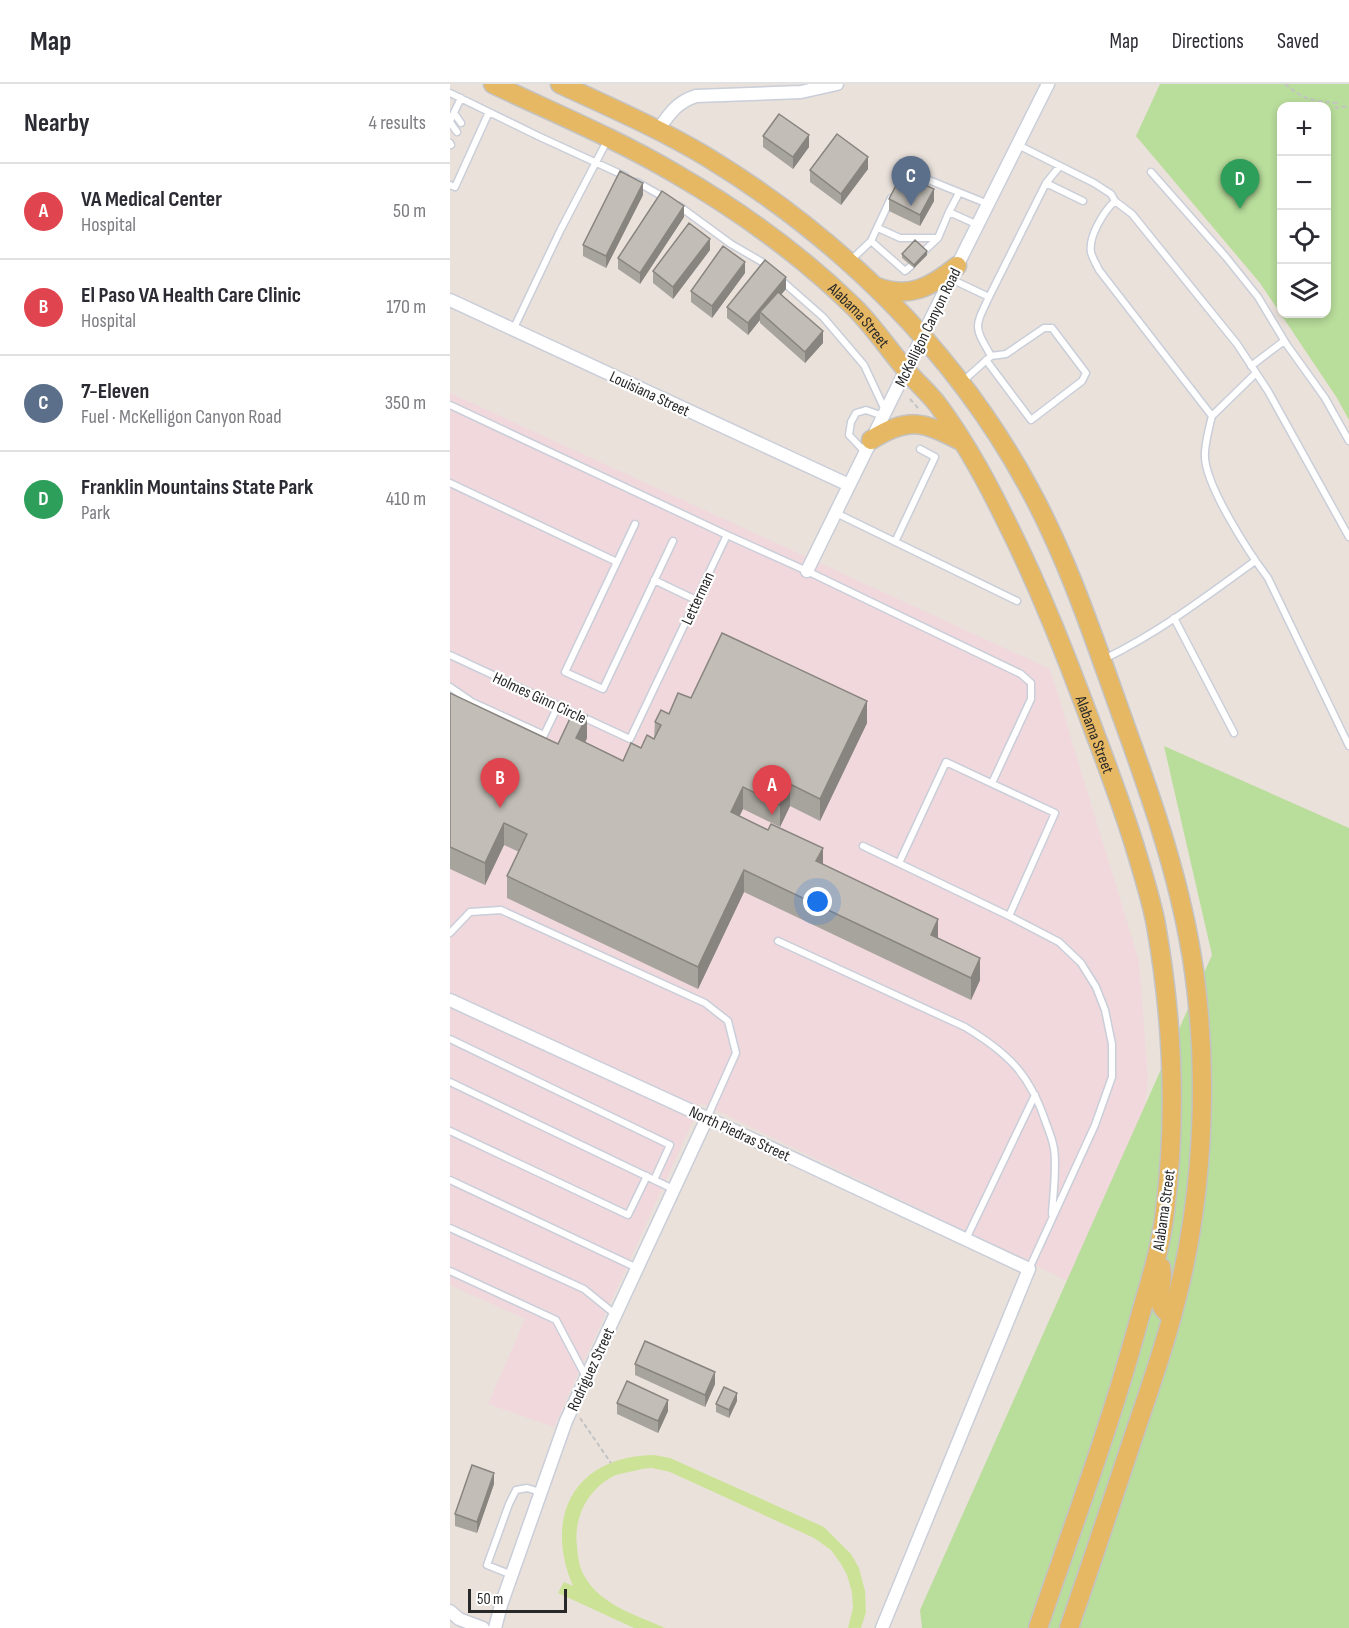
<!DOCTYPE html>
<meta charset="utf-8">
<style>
body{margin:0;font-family:"Sofia Sans Condensed",sans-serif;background:#f7f7f7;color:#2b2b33}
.controls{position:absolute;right:18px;top:18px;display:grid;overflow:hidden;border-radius:12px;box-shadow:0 3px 9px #0003}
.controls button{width:54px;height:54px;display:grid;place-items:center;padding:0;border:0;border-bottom:2px solid #e1e1e2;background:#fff;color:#2b2b33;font:30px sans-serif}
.scale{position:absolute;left:18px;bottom:15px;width:99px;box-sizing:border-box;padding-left:6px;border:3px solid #282828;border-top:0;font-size:16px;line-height:21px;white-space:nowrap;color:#282828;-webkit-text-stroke:4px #fff;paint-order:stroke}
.you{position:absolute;left:368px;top:818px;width:21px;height:21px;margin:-15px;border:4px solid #fff;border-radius:50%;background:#1a73e8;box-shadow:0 0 0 9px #1a73e833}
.badge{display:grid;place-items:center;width:39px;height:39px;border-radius:50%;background:#0b8043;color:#fff;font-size:20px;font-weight:700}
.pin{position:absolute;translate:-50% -50px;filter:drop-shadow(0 2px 3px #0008)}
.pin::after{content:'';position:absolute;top:32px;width:21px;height:18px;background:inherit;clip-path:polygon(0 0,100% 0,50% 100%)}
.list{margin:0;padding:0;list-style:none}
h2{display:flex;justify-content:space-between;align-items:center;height:78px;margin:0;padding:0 24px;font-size:26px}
h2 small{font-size:20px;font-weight:400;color:#7c7c81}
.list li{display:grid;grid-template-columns:39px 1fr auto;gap:18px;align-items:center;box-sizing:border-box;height:96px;padding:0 24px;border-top:2px solid #e1e1e2}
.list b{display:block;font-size:22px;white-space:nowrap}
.list p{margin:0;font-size:20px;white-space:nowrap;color:#7c7c81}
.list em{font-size:20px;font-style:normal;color:#7c7c81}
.icon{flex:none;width:33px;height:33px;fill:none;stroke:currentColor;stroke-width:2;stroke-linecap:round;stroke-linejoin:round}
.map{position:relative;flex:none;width:899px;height:1544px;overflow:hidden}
header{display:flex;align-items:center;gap:36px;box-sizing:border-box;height:84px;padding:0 30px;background:#fff;border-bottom:2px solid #e1e1e2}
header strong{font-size:28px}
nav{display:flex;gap:33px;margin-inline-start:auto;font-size:21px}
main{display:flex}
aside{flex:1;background:#fff}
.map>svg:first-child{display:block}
</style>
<header>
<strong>Map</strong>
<nav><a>Map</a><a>Directions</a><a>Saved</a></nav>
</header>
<main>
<aside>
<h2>Nearby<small>4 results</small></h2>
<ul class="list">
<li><span class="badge" style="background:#e0444e">A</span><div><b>VA Medical Center</b><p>Hospital</p></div><em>50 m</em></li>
<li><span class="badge" style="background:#e0444e">B</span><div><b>El Paso VA Health Care Clinic</b><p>Hospital</p></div><em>170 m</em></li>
<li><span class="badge" style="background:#5c6f8a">C</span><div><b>7-Eleven</b><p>Fuel · McKelligon Canyon Road</p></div><em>350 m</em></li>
<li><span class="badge" style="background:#2e9e5b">D</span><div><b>Franklin Mountains State Park</b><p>Park</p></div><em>410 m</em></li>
</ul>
</aside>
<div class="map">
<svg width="899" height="1544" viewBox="0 0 899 1544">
<rect width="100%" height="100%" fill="#eae1db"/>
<path fill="#f0d8dc" d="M0,309L600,585L689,877L698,994L683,1135L651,1213L251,1019L104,1343L38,1320L75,1235L0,1201Z"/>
<path fill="#b9dd9b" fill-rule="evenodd" d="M710,0H899V336L887,314L810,199L686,52ZM832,22H876V230H832Z
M714,662L899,744V1544H472L470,1526L762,871Z"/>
<path fill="#cce397" d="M204,1371L220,1374L374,1443L401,1470L409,1484L415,1507L416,1528L411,1544H398L403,1524L402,1508L397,1491L391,1480L381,1466L364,1454L220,1388C215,1387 208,1385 202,1384C196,1384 190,1385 184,1387C179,1388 172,1389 166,1391C139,1403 123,1433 127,1462C128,1473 129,1484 135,1493C151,1521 186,1531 215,1544H184L108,1509L114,1498L123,1502C93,1432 125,1372 204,1371Z"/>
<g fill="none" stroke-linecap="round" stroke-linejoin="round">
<g stroke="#c9ced9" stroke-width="9">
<path id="lane" d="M0,9L88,52L175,92
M4,29L11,39
M0,37L11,14
M0,38L7,48
M0,59L1,61
M568,61L644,99L661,110L665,117
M701,88L776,173L808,213L837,261L875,314L899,357
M449,97L454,86L538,120
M187,98L215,114
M596,99L610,82
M0,101L5,103L39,28
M229,122L281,160L312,178L319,185
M499,128L509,109
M428,144L450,154H488
M421,157L455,187L461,182
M473,168L488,154L499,128L528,141
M400,177L421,157L441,114
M501,195L539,213L596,99L633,117
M331,196L373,233L414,281L435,326
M63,246L110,147L158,55
M536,276L581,336L632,297L636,289L602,244H594L556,270L541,272
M801,282L834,257
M512,298L541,272C524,242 524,244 539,213
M0,321L277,451L357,487L571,590L581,599V615L542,699
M762,332L806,289
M415,368L399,351L401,338L406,329L416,326L433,332
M0,399L167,478
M386,429L567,517
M185,440L115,588L153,605L223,457
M899,453L818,307L787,260L682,130L665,117C654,127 638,153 641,168C642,174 647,181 649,186L762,332C759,344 754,362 755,374C757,404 799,469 818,494L899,662
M445,458L485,373L470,365
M204,496L246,516
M724,534L784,649
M0,571L180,655L277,451
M654,575C708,549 757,512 805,477
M0,603L22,618L94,651L108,622
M413,762L559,832L609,858L631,879L646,903L655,926L662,960V993L645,1041L579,1185
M449,779L496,678L605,729L559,832
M0,849L20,828L51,826L255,919L278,937L286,969L257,1034
M328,857L515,943C558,969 580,990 596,1039C599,1047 603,1057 604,1065C607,1083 603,1112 602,1130
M0,955L220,1061L204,1096
M0,998L223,1105
M0,1047L178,1131L197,1092
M0,1096L187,1184
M0,1144L134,1205L166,1231
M516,1155L585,1011
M0,1187L106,1236L136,1293
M62,1491L37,1481L59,1420L66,1406L77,1404L90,1408"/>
</g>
<g stroke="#c9ced9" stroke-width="15">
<path id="street" d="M208,46C219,30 227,18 246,12L351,8L387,0
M0,216L399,401
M357,487L507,182L598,0
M0,916L257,1034L579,1185L432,1544
M0,1527L9,1535L33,1544
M45,1544L51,1521L116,1337L257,1034"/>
</g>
<g stroke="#c3c3c3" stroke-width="21">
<g id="primary">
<path id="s1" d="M43,0C104,29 167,55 226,90C290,127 351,171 404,223C424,243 439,266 457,287C467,299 479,309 488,321C514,356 535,394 554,433C589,502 617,574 644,647C658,684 672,722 684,760C692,787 701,814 706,841C723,937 727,1031 715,1127C711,1164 699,1200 689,1236C661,1340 623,1442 588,1544"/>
<path d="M110,0C160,23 210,45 257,73C390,154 505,267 579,404C620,479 646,561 675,641C704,721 732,802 744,887C753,950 754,1015 749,1079C745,1130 736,1182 722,1232C712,1270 699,1307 686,1345C664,1411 642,1478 619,1544"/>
<path d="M427,203C459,215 481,203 507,182"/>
<path d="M421,356C460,332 473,338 511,357"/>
<path d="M711,1183C716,1202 699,1219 722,1232"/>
</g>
</g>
<path stroke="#c3c3c3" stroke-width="2" stroke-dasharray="4.5 3" stroke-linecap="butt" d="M835,0C854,16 863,17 887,19L886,24L899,22
M460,315L468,324
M130,1334L161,1379"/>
<use href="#lane" stroke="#fff" stroke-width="6"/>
<use href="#street" stroke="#fff" stroke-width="12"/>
<use href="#primary" stroke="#e6b864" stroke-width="18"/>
</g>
<path fill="#a7a39d" d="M313,52L359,63L343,85L313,63Z
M418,85L391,121L360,98V86Z
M193,111L156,184L133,172V161Z
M439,115L484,117L470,142L439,127Z
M234,133L190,200L168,185V174Z
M260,166L223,215L203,199V187Z
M452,170L477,171L464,184L452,174Z
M295,189L262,234L241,218V207Z
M336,205L331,210L373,259L355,279L310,239V236L298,251L277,234V223Z
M0,609L108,660L137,654L135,659L173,677L204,655L205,638L241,614L417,639L370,737L340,722L330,743L293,725L289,732L373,780L488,854L530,896L521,916L294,808L248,905L57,814V792L69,768L54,761L35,801L0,785Z
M185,1280L265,1300L255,1323L185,1291Z
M287,1317L279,1334L266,1328V1320Z
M167,1319L218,1327L208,1349L167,1330Z
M44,1400L27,1449L5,1442V1430Z"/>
<path fill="#88847f" d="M359,51V63L343,85V73Z
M418,73V85L391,121V110Z
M193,99V111L156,184V172Z
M484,105V117L470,142V131Z
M234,122V133L190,200V189Z
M260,155V166L223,215V203Z
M477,167V171L464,184V181Z
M295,178V189L262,234V222Z
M336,193V205L314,231L310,228V236L298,251V239Z
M373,247V259L355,279V268Z
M417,617V639L370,737V715Z
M137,632V654L126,676V654Z
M340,700V722L330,743V721Z
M293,703V725L281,750V728Z
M54,739V761L35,801V779Z
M373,764V786L366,777Z
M294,786V808L248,905V883Z
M488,835V857L481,851Z
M530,874V896L521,916V894Z
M265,1288V1300L255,1323V1311Z
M287,1309V1317L279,1334V1326Z
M218,1316V1327L208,1349V1337Z
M44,1389V1400L27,1449V1438Z"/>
<path fill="#c2bdb6" stroke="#88847f" stroke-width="1.5" d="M329,30L359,51L343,73L313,52Z
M387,50L418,73L391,110L360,86Z
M170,87L193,99L156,172L133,161Z
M452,90L484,105L470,131L439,115Z
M212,107L234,122L190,189L168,174Z
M239,139L260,155L223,203L203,187Z
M465,156L477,167L464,181L452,170Z
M273,162L295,178L262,222L241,207Z
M315,176L336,193L298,239L277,223Z
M328,208L373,247L355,268L310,228Z
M272,549L417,617L370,715L340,700L330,721L293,703L281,728L318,746L321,740L373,764L366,777L488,835L481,851L530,874L521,894L294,786L248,883L57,792L77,750L54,739L35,779L0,763V609L108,660L124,626L137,632L126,654L173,677L181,659L191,664L197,651L204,655L211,641L205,638L211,626L219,630L228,609L241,614Z
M195,1257L265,1288L255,1311L185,1280Z
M177,1297L218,1316L208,1337L167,1319Z
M274,1303L287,1309L279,1326L266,1320Z
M22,1381L44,1389L27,1438L5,1430Z"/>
<g text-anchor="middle" stroke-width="4.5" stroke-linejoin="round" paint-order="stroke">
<g font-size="16" fill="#282828" stroke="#fff">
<text dy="6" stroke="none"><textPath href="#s1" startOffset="436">Alabama Street</textPath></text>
<text transform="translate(477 243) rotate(-64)" y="6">McKelligon Canyon Road</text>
<text transform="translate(200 309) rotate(25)" y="6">Louisiana Street</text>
<text transform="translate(247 514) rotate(-65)" y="6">Letterman</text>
<text transform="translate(90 613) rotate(25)" y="6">Holmes Ginn Circle</text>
<text dy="6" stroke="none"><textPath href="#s1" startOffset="922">Alabama Street</textPath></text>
<text transform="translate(290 1049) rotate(25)" y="6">North Piedras Street</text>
<text transform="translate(713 1126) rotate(-82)" y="6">Alabama Street</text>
<text transform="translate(140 1285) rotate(-65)" y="6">Rodriguez Street</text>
</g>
</g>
</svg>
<div class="controls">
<button>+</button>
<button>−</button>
<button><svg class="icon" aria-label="locate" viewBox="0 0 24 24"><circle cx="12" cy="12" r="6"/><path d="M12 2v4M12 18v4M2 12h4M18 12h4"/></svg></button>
<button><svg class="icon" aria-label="layers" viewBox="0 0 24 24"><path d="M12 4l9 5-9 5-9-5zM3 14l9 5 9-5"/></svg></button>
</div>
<div class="scale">50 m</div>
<div class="you"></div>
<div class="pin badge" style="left:322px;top:731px;background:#e0444e">A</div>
<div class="pin badge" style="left:50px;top:724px;background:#e0444e">B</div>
<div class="pin badge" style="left:461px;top:122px;background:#5c6f8a">C</div>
<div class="pin badge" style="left:790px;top:125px;background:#2e9e5b">D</div>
</div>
</main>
